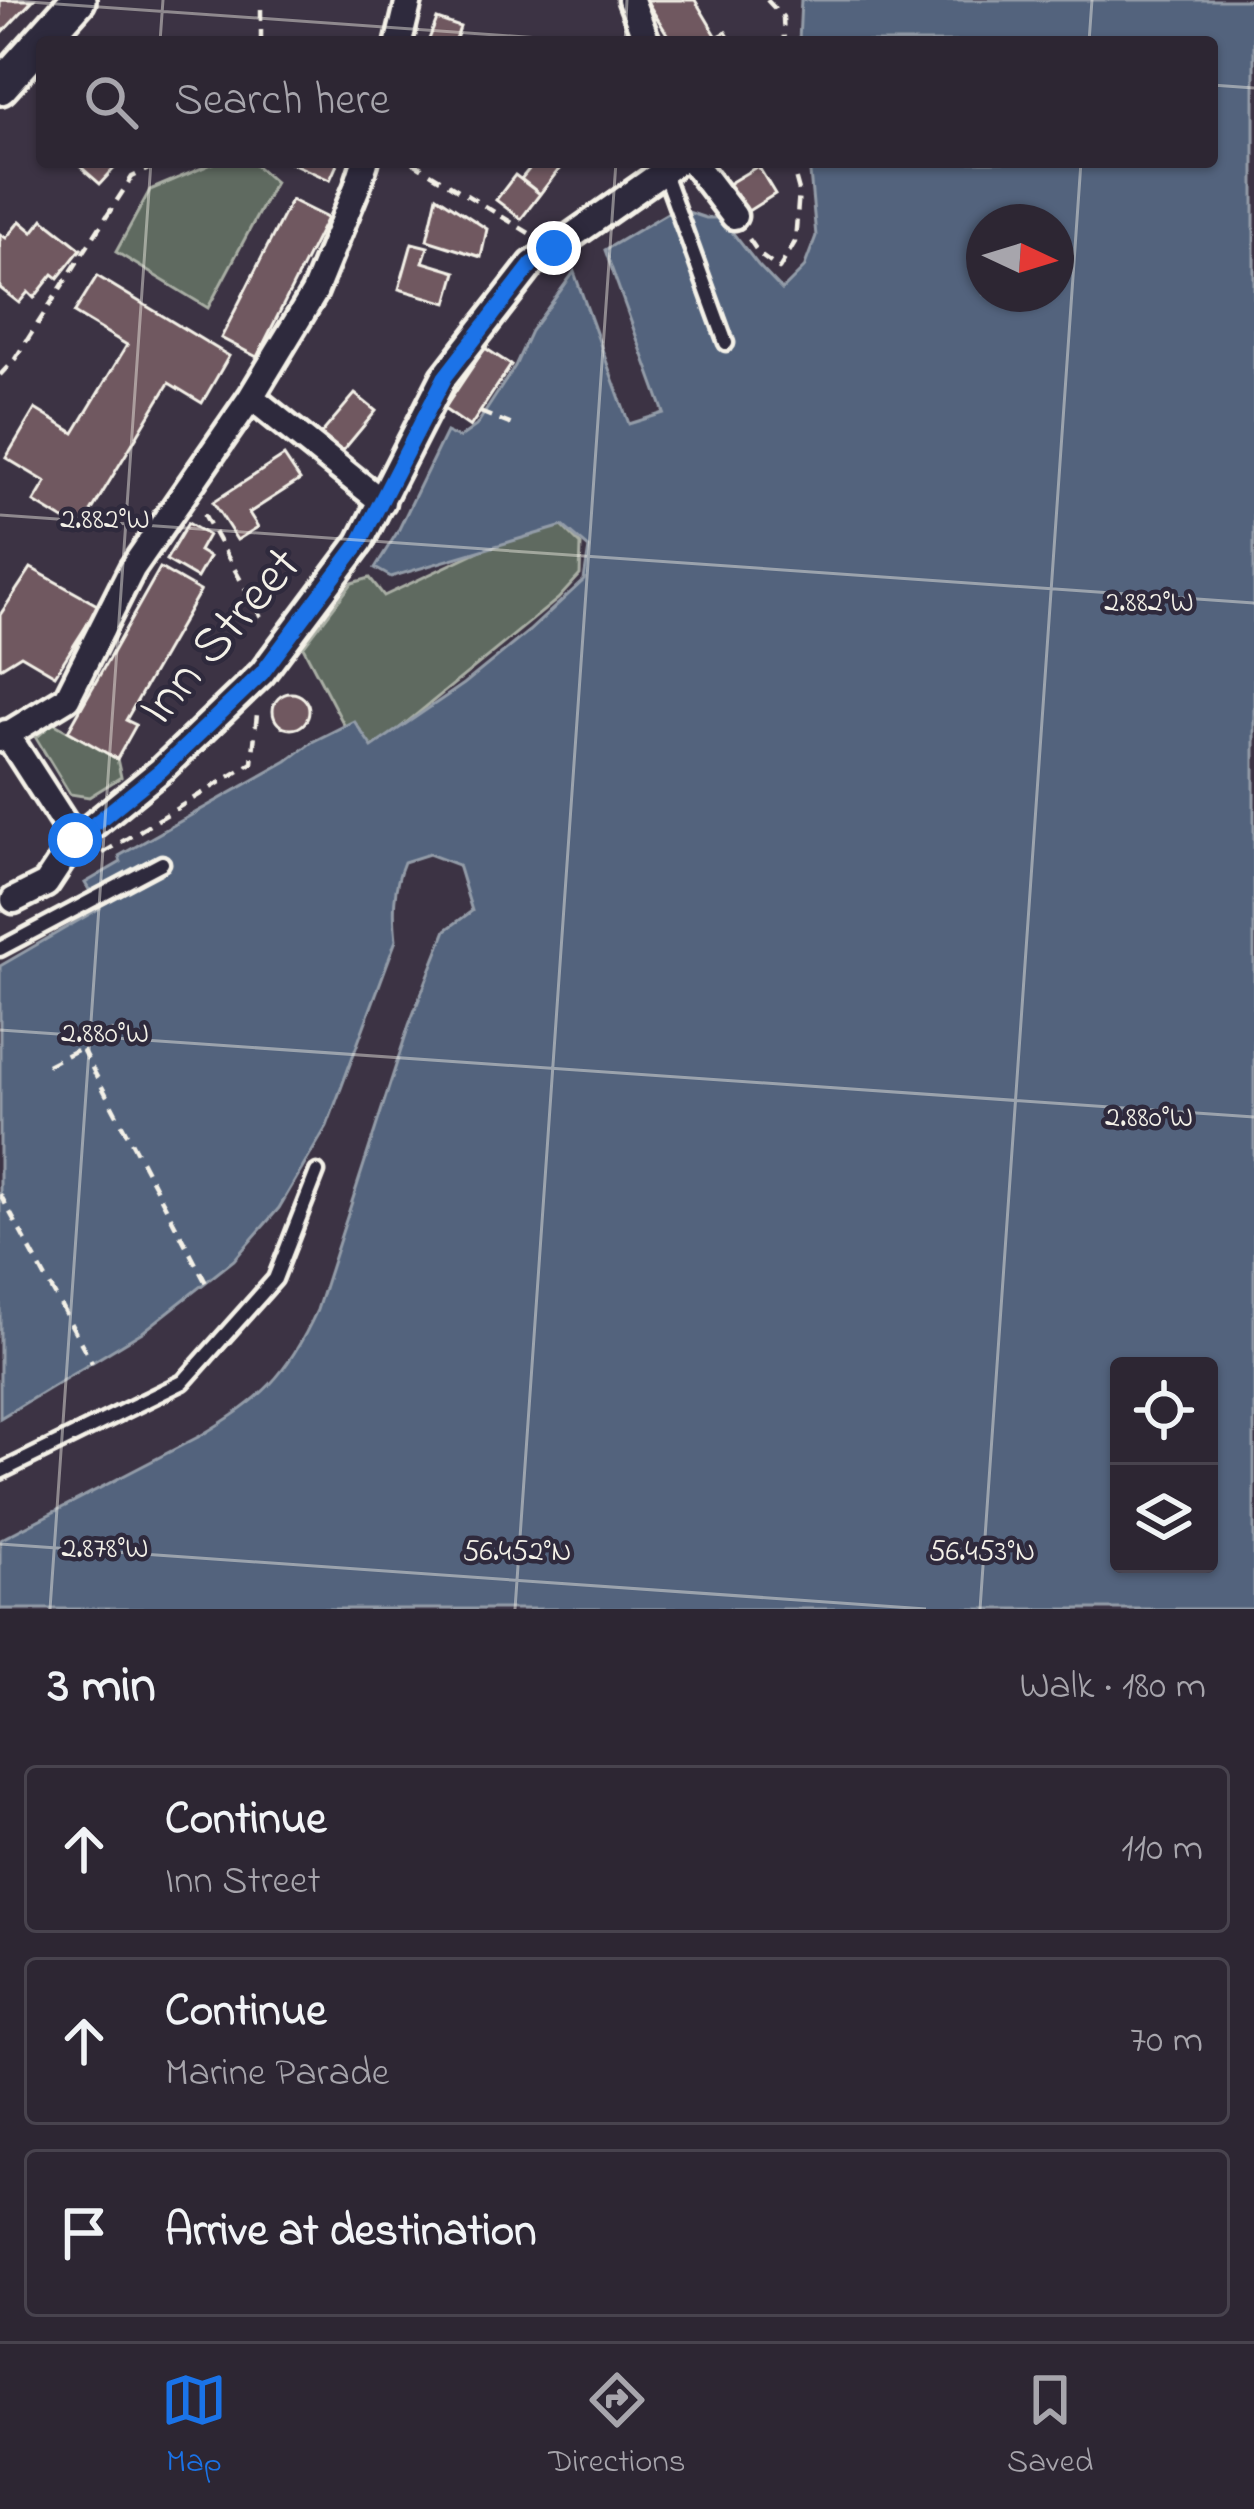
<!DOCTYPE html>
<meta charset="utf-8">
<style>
body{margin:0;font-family:"Indie Flower",sans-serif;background:#39323f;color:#f1f3f6}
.controls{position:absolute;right:36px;bottom:36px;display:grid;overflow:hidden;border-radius:12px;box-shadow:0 3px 9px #0004}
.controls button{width:108px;height:108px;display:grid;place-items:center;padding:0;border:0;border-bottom:3px solid #48434e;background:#2d2633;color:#f1f3f6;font:60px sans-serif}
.compass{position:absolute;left:966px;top:204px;width:108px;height:108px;border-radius:50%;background:#2d2633;box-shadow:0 3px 9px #0004;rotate:94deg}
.stop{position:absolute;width:36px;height:36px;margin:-27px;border:9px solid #1a73e8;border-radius:50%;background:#fff}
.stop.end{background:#1a73e8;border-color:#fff;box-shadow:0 3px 12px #0008}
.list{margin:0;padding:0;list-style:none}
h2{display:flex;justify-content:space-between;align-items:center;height:156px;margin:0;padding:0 48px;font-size:51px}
h2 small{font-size:39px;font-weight:400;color:#a7a5ac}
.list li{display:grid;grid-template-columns:78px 1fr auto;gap:36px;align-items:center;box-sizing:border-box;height:168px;margin:0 24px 24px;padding:0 24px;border:3px solid #48434e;border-radius:12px}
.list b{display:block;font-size:45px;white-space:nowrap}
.list p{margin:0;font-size:39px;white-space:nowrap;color:#a7a5ac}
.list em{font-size:39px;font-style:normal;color:#a7a5ac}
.icon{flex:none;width:66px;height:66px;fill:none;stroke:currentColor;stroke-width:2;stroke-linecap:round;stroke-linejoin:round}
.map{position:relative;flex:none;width:1254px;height:1609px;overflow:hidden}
.search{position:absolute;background:#2d2633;box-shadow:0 3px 9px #0004;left:36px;right:36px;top:36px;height:132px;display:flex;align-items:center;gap:30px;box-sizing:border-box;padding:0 42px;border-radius:12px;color:#a7a5ac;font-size:45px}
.sheet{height:732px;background:#2d2633}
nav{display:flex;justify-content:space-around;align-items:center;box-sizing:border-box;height:168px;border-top:3px solid #48434e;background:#2d2633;font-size:33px;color:#a7a5ac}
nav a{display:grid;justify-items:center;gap:6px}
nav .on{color:#1a73e8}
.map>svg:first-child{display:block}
</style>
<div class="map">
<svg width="1254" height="1609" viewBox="0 0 1254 1609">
<rect width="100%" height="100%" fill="#3c3344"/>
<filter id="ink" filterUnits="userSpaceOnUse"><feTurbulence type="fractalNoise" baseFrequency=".00833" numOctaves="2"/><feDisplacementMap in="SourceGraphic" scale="24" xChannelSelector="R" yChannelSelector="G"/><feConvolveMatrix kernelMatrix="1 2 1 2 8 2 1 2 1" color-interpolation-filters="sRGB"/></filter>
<g filter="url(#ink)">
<path fill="#5e6b60" stroke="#a9aea4" stroke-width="3" d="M216,162H252L275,182L208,308L116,252L150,190Z
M542,521L562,526L581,545L580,575L558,599L362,759L303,647L352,583L370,578L384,596Z
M53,723L117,759L121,777L89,797L70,794L36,738Z"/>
<path fill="#52637d" stroke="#939ca8" stroke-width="3" fill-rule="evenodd" d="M801,0H1254V1609H0V1540L200,1436C262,1398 286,1378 317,1310L409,1025L446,930L472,911L458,865L429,854L404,862C393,888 393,912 396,940L327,1126L279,1208L234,1260L144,1331L0,1418V966L100,908L85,883L121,862L119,856L287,761L312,742L354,721L372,747L464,684L529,631L584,580L589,548L563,526L391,577L375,568L398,531L446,432L459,438L476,426L515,366L531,331L574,272L629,424L664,413L605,250L676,208L706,218H721L758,265L782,290L804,268L816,236L809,162H1212V42H799ZM984,222H1056V294H984ZM1119,1366H1209V1564H1119Z"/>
<path fill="#705961" stroke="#f4f1e8" stroke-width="3" d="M0,0H33L0,35Z
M646,0H695L717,37L726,32L732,42H672Z
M437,19L460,27L455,42H428Z
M75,162H120L100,184Z
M289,162H338L330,180Z
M535,162L564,163L540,194L521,179Z
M758,166L775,194L745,213L728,184Z
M515,175L540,194L521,219L496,200Z
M437,196L487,229L481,257L427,240Z
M291,200L327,218L257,357L221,338Z
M43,219L81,249L58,278L53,274L34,298L28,292L19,303L0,288V234L6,238L20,221L33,232Z
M412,243L428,247L423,262L456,272L447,303L399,289Z
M97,276L229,356L202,403L169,383L80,530L34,502L46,482L6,458L35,409L74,433L127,345L74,313Z
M485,348L511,365L470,427L444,409Z
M355,394L376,411L336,459L315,441Z
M284,456L300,480L249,513L258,527L237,540L213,502Z
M188,523L208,535L199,551L209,557L197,578L166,560Z
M31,568L99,606L55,675L21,655L0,668V615Z
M160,568L200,591L126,720L136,725L117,759L68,731Z
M273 711a18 18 0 1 1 36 0a18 18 0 1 1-36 0Z"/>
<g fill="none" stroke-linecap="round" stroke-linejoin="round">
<g stroke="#f4f1e8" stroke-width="21">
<path id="service" d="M664,173L726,343
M0,949L162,863
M0,1472L183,1382L275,1279L317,1172"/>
</g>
<g stroke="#f4f1e8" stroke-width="33">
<path id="minor" d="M631,0L647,42
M399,42L409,0
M693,162L734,216
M251,397L382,502
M6,733L75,840
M0,739L67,698L132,569L251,397L314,293L357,187L365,162
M14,900L46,884L75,840L161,770L262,673L360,542L444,377L532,264L677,162"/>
</g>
<g stroke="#f4f1e8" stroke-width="42">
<path id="secondary" d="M0,87L78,0"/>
</g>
<path stroke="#f4f1e8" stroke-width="4.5" stroke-dasharray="12 9" stroke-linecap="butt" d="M767,0L783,17L784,42
M261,42V0
M412,162L529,233
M749,239L760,255L779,269L795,242L799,191L791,162
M0,375L15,359L132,177L162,162
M480,412L517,427
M204,514L265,624
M103,853L252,763L257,714
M82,1049L206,1283
M47,1065L113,1031
M0,1194L92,1363"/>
<use href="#service" stroke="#2f2a3d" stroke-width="12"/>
<use href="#minor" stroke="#2f2a3d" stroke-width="24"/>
<use href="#secondary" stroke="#2f2a3d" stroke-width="33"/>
</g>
</g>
<g fill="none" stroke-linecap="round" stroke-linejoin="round" filter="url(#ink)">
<path stroke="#1a73e8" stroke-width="15" d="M75,840L161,770L262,673L360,542L445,377L532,264L554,248"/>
</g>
<path fill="none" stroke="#f4f1e8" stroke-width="3" stroke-opacity="0.45" d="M0,0L597,42M160,42L163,0M625,42L627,0M1089,42L1092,0M1212,85L1254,88M0,515L1254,603M0,1030L1254,1117M0,1544L926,1609M50,1609L151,162M515,1609L616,162M980,1609L1081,162"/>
<g text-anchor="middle" stroke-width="9" stroke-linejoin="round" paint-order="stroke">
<g font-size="54" fill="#f4f1e8" stroke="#2f2a3d">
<text transform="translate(217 634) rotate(-49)" y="19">Inn Street</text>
</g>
</g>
<g font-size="30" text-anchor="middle" fill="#f4f1e8" stroke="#2f2a3d" stroke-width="9" stroke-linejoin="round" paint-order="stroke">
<text x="105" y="528">2.882°W</text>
<text x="1149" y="611">2.882°W</text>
<text x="105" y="1042">2.880°W</text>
<text x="1149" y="1126">2.880°W</text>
<text x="105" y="1557">2.878°W</text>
<text x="517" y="1560">56.452°N</text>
<text x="982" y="1560">56.453°N</text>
</g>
</svg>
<div class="controls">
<button><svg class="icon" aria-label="locate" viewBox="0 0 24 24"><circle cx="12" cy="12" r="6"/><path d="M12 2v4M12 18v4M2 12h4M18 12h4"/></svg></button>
<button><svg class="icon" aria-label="layers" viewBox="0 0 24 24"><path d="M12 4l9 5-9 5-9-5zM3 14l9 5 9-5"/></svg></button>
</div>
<svg class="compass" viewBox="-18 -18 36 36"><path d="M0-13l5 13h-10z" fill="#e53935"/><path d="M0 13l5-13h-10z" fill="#a7a5ac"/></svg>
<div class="stop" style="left:75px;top:840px"></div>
<div class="stop end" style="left:554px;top:248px"></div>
<div class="search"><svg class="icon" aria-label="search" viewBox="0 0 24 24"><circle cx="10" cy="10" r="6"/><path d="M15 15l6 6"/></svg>Search here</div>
</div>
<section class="sheet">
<h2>3 min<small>Walk · 180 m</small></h2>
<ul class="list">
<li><svg class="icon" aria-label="ahead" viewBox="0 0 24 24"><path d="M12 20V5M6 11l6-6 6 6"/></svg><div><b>Continue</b><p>Inn Street</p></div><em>110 m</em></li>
<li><svg class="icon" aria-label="ahead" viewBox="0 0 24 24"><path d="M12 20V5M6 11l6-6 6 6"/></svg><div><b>Continue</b><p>Marine Parade</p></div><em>70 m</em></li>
<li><svg class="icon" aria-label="arrive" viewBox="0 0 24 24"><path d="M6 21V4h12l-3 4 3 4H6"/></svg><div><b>Arrive at destination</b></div></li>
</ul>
</section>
<nav>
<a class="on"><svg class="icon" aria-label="map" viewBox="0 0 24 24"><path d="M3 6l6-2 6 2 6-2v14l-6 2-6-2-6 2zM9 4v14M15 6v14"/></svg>Map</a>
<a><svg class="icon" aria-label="directions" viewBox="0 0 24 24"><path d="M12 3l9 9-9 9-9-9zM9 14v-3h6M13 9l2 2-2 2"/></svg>Directions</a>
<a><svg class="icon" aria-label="saved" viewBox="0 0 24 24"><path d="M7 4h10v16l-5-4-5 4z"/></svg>Saved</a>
</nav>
